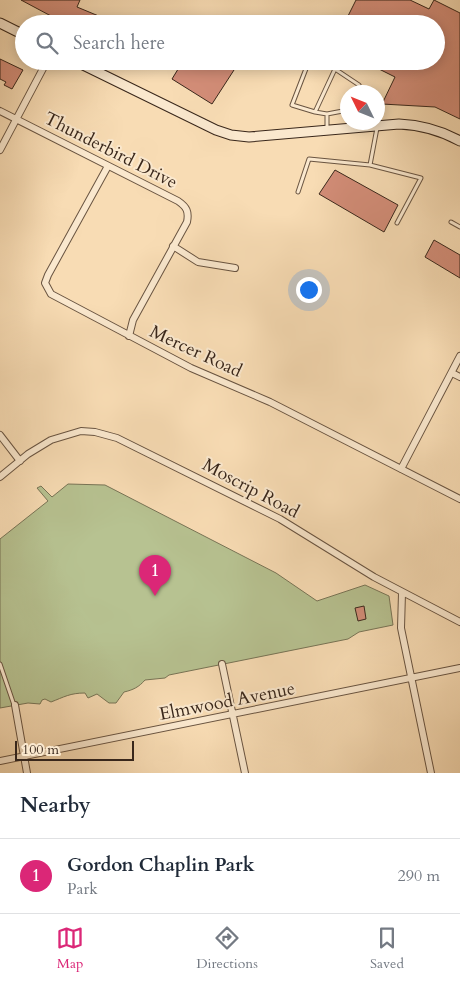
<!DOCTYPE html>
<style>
body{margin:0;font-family:Cardo,serif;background:#f2f2f3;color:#1f2937}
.compass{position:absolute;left:340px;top:85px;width:45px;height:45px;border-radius:50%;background:#fff;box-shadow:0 2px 12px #0003;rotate:313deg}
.scale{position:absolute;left:15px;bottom:12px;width:119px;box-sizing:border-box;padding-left:5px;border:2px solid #39271b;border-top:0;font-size:14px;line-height:18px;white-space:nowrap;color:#39271b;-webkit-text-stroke:4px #fae8ce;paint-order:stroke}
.you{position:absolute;left:308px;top:289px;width:18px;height:18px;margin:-12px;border:4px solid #fff;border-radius:50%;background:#1a73e8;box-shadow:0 0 0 8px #1a73e833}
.badge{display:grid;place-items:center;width:32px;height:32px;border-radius:50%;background:#db2777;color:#fff;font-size:16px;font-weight:700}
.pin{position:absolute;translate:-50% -41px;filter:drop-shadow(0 1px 2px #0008)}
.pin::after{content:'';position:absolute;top:26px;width:18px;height:15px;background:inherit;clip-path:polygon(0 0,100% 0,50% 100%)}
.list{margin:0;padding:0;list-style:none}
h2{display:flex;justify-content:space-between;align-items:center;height:65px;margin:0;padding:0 20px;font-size:21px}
h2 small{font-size:16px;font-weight:400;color:#747a83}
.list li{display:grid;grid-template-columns:32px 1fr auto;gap:15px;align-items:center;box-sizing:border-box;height:75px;padding:0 20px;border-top:1px solid #e0e1e3}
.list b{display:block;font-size:19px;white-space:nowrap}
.list p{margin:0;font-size:16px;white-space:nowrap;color:#747a83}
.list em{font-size:16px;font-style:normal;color:#747a83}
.icon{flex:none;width:28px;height:28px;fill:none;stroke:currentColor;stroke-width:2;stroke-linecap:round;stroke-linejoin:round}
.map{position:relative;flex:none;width:460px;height:773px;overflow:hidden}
.search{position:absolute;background:#fff;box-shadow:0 2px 12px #0003;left:15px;right:15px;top:15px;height:55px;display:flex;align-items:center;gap:12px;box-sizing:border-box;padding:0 18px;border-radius:28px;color:#747a83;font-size:19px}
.sheet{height:140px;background:#fff}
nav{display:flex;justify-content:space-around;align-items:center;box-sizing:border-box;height:70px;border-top:1px solid #e0e1e3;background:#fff;font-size:14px;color:#747a83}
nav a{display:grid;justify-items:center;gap:2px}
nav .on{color:#db2777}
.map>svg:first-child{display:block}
</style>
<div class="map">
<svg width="460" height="773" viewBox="0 0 460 773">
<rect width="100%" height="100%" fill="#f8dcb4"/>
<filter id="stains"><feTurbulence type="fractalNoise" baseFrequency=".004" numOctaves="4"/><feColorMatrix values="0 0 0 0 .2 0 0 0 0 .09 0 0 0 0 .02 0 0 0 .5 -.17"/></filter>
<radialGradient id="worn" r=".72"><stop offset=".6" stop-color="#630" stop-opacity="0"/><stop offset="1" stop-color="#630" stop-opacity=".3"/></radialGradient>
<path fill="#b7c291" stroke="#787456" d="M68,484L105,485L276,573L317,601L365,585L389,596L393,625L359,632L348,639L169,675L165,678L145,680C139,687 133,690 124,692L116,703H109L97,694L88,698L85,693C70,693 64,697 51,702L45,699L42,700L40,704L28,703L0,708V539L48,501L37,488L41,486L52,497Z"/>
<path fill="#d38d78" stroke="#39271b" d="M21,0H80L77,7L118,24H66Z
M356,0H410L429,9L434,0L460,13V119L435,107L382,104L395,77L363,61H436V24H344Z
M0,59L23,70L12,89L4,85L6,82L0,79Z
M183,61H220L234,70L212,104L172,79Z
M335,170L398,205L384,232L319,194Z
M434,240L460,255V278L425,257Z
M364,606L366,619L358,621L355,608Z"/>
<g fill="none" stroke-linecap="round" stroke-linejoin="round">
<g stroke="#695441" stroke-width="5">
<path id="lane" d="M309,61L292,105L315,112L327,114V130
M319,61L335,69L359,85L362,92
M315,112L335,69
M327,114L348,110
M370,165L377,128
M298,192L309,159L370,165L421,178L397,223
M451,222L460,227
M0,664L14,705"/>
</g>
<g stroke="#695441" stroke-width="8">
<path id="street" d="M0,111L178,201C187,207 189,212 187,222L133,320L129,336
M0,150L47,61
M108,166L48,275L45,283L51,294L191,368L270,402L460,499
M173,246L198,262L235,268
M452,373L460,377
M0,435L20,461
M401,469L460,356
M0,477L28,454L51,440L81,431L95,432L117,438L280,519L374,577L460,622
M402,593L401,628L431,773
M222,664L245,773
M15,705L27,773
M0,761L460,668"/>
</g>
<g stroke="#39271b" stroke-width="11">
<path id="secondary" d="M0,23L24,35
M75,61L216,130L231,135L249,137L399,124C422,125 440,130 460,141"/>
</g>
<use href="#lane" stroke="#fae8ce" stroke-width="3"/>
<use href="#street" stroke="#fae8ce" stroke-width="6"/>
<use href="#secondary" stroke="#fae8ce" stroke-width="9"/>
</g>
<g text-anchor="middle" stroke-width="4" stroke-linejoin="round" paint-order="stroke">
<g font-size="18" fill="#39271b" stroke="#fae8ce">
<text transform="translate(111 150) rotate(27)" y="6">Thunderbird Drive</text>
<text transform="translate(196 351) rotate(25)" y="6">Mercer Road</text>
<text transform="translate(251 488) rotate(28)" y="6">Moscrip Road</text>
<text transform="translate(227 701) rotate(-11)" y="6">Elmwood Avenue</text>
</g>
</g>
<rect width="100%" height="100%" filter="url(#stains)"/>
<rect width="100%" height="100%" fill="url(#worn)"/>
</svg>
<svg class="compass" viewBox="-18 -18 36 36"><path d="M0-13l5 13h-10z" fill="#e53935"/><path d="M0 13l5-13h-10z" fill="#747a83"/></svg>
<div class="scale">100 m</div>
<div class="you"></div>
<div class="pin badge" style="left:155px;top:596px">1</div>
<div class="search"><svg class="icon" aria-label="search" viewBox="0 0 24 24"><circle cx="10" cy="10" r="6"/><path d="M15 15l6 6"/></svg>Search here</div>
</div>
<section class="sheet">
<h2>Nearby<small></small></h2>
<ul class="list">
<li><span class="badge">1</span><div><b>Gordon Chaplin Park</b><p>Park</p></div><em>290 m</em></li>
</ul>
</section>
<nav>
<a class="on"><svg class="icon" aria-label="map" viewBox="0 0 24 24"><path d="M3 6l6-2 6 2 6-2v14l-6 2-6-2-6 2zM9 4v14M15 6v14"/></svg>Map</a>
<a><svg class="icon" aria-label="directions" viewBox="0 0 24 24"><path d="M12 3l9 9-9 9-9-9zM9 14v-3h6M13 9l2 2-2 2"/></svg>Directions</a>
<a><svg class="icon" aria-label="saved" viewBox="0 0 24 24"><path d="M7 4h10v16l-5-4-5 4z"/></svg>Saved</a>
</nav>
